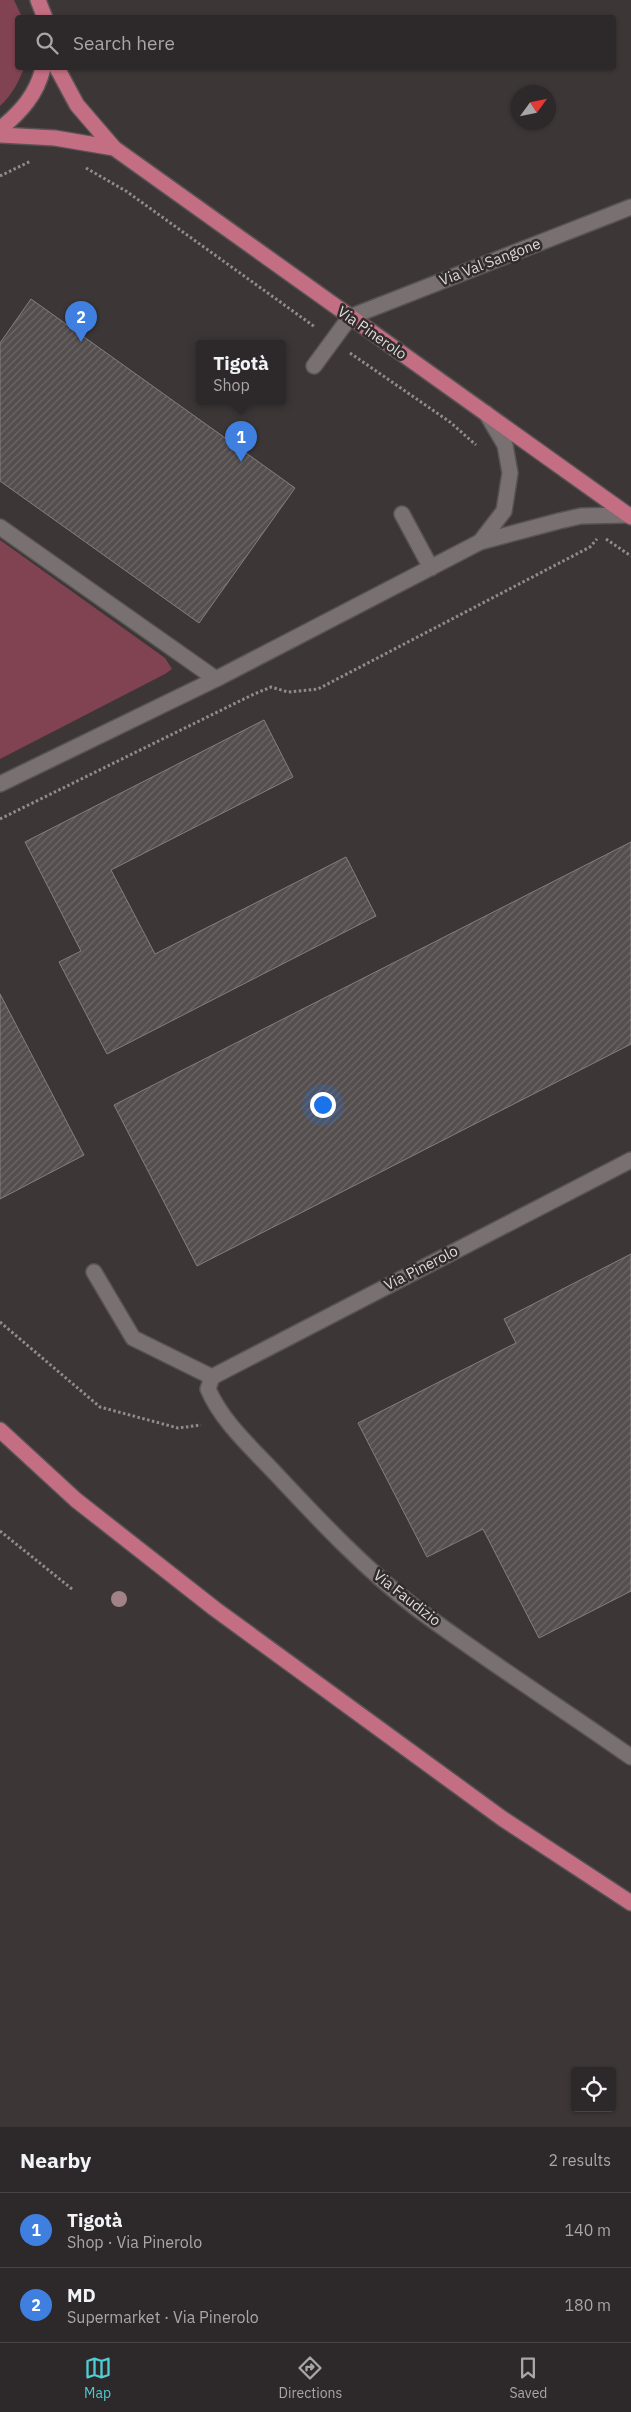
<!DOCTYPE html>
<meta charset="utf-8">
<style>
body{margin:0;font-family:"IBM Plex Sans",sans-serif;background:#393435;color:#f1f3f6}
.controls{position:absolute;right:15px;bottom:15px;display:grid;overflow:hidden;border-radius:5px;box-shadow:0 1px 4px #0004}
.controls button{width:45px;height:45px;display:grid;place-items:center;padding:0;border:0;border-bottom:1px solid #484446;background:#2d2829;color:#f1f3f6;font:25px sans-serif}
.compass{position:absolute;left:511px;top:85px;width:45px;height:45px;border-radius:50%;background:#2d2829;box-shadow:0 1px 4px #0004;rotate:57deg}
.you{position:absolute;left:322px;top:1104px;width:18px;height:18px;margin:-12px;border:4px solid #fff;border-radius:50%;background:#1a73e8;box-shadow:0 0 0 8px #1a73e833}
.badge{display:grid;place-items:center;width:32px;height:32px;border-radius:50%;background:#52ccd0;color:#fff;font-size:16px;font-weight:700}
.pin{position:absolute;translate:-50% -41px;filter:drop-shadow(0 1px 2px #0008)}
.pin::after{content:'';position:absolute;top:26px;width:18px;height:15px;background:inherit;clip-path:polygon(0 0,100% 0,50% 100%)}
.popup{position:absolute;left:196px;top:340px;width:90px;height:65px;box-sizing:border-box;display:grid;place-content:center;border-radius:5px;background:#2d2829;filter:drop-shadow(0 1px 4px #0005);font-size:16px;white-space:nowrap;color:#a7a6a8}
.popup b{font-size:19px;color:#f1f3f6}
.popup::after{content:'';position:absolute;left:50%;top:100%;margin-left:-10px;border:10px solid transparent;border-top-color:#2d2829}
.list{margin:0;padding:0;list-style:none}
h2{display:flex;justify-content:space-between;align-items:center;height:65px;margin:0;padding:0 20px;font-size:21px}
h2 small{font-size:16px;font-weight:400;color:#a7a6a8}
.list li{display:grid;grid-template-columns:32px 1fr auto;gap:15px;align-items:center;box-sizing:border-box;height:75px;padding:0 20px;border-top:1px solid #484446}
.list b{display:block;font-size:19px;white-space:nowrap}
.list p{margin:0;font-size:16px;white-space:nowrap;color:#a7a6a8}
.list em{font-size:16px;font-style:normal;color:#a7a6a8}
.icon{flex:none;width:28px;height:28px;fill:none;stroke:currentColor;stroke-width:2;stroke-linecap:round;stroke-linejoin:round}
.map{position:relative;flex:none;width:631px;height:2127px;overflow:hidden}
.search{position:absolute;background:#2d2829;box-shadow:0 1px 4px #0004;left:15px;right:15px;top:15px;height:55px;display:flex;align-items:center;gap:12px;box-sizing:border-box;padding:0 18px;border-radius:5px;color:#a7a6a8;font-size:19px}
.sheet{height:215px;background:#2d2829}
nav{display:flex;justify-content:space-around;align-items:center;box-sizing:border-box;height:70px;border-top:1px solid #484446;background:#2d2829;font-size:14px;color:#a7a6a8}
nav a{display:grid;justify-items:center;gap:2px}
nav .on{color:#52ccd0}
.map>svg:first-child{display:block}
</style>
<div class="map">
<svg width="631" height="2127" viewBox="0 0 631 2127">
<defs>
<pattern id="building-hatch" width="6" height="6" patternUnits="userSpaceOnUse" patternTransform="scale(1.25)"><rect width="6" height="6" fill="#554e4f"/><path d="M-1 1l2-2M0 6l6-6M5 7l2-2" fill="none" stroke="#6d6768"/></pattern>
</defs>
<rect width="100%" height="100%" fill="#3c3637"/>
<path fill="#814351" d="M0,0H14L22,17L18,18V68H24C18,83 12,95 0,106Z
M0,540L165,658L172,669L165,674L0,759Z"/>
<path fill="url(#building-hatch)" stroke="#867e7f" d="M31,299L295,488L199,623L0,481V343Z
M264,720L293,777L111,870L155,954L346,857L376,916L107,1054L59,962L81,951L25,842Z
M631,842V1044L197,1266L114,1105Z
M0,994L84,1155L0,1199Z
M631,1254V1591L539,1638L483,1529L427,1557L358,1423L516,1343L504,1319Z"/>
<g fill="none" stroke-linecap="round" stroke-linejoin="round">
<g stroke="#575253" stroke-width="18">
<path id="minor" d="M314,366L350,317L631,207
M486,413L505,445L510,473L504,511L480,542L559,521L581,516L628,515
M402,514L431,568
M0,527L216,679
M0,784L216,679L480,542
M631,1160L212,1377L208,1389C222,1422 252,1448 276,1474C320,1521 365,1569 416,1608C486,1660 560,1707 631,1757
M94,1272L133,1338L212,1377"/>
</g>
<g stroke="#575253" stroke-width="18">
<path id="major" d="M38,0L45,18
M57,68L77,105L114,148L631,517
M0,129C21,112 37,94 43,68
M0,135L55,138L114,148
M0,1430L76,1500L215,1609L503,1819L631,1903"/>
</g>
<path stroke="#918c8c" stroke-width="3" stroke-dasharray="2.5 2.5" stroke-linecap="butt" d="M86,168L126,191L315,327
M0,176L31,161
M350,353L450,422L476,445
M606,539L631,556
M0,819L252,695L271,687L288,692L318,689L590,547L597,539
M0,1322L100,1407L178,1428L201,1425
M0,1531L72,1589"/>
<use href="#minor" stroke="#787071" stroke-width="15"/>
<use href="#major" stroke="#c36e82" stroke-width="15"/>
</g>
<circle fill="#a08287" cx="119" cy="1599" r="8"/>
<g text-anchor="middle" stroke-width="5" stroke-linejoin="round" paint-order="stroke">
<g font-size="15" fill="#dedada" stroke="#322c2d">
<text transform="translate(490 262) rotate(-21)" y="5">Via Val Sangone</text>
<text transform="translate(372 333) rotate(35)" y="5">Via Pinerolo</text>
<text transform="translate(421 1268) rotate(-27)" y="5">Via Pinerolo</text>
<text transform="translate(407 1598) rotate(38)" y="5">Via Faudizio</text>
</g>
</g>
</svg>
<div class="controls">
<button><svg class="icon" aria-label="locate" viewBox="0 0 24 24"><circle cx="12" cy="12" r="6"/><path d="M12 2v4M12 18v4M2 12h4M18 12h4"/></svg></button>
</div>
<svg class="compass" viewBox="-18 -18 36 36"><path d="M0-13l5 13h-10z" fill="#e53935"/><path d="M0 13l5-13h-10z" fill="#a7a6a8"/></svg>
<div class="you"></div>
<div class="pin badge" style="left:241px;top:462px;background:#3f7fe0">1</div>
<div class="popup"><b>Tigotà</b>Shop</div>
<div class="pin badge" style="left:81px;top:342px;background:#3f7fe0">2</div>
<div class="search"><svg class="icon" aria-label="search" viewBox="0 0 24 24"><circle cx="10" cy="10" r="6"/><path d="M15 15l6 6"/></svg>Search here</div>
</div>
<section class="sheet">
<h2>Nearby<small>2 results</small></h2>
<ul class="list">
<li><span class="badge" style="background:#3f7fe0">1</span><div><b>Tigotà</b><p>Shop · Via Pinerolo</p></div><em>140 m</em></li>
<li><span class="badge" style="background:#3f7fe0">2</span><div><b>MD</b><p>Supermarket · Via Pinerolo</p></div><em>180 m</em></li>
</ul>
</section>
<nav>
<a class="on"><svg class="icon" aria-label="map" viewBox="0 0 24 24"><path d="M3 6l6-2 6 2 6-2v14l-6 2-6-2-6 2zM9 4v14M15 6v14"/></svg>Map</a>
<a><svg class="icon" aria-label="directions" viewBox="0 0 24 24"><path d="M12 3l9 9-9 9-9-9zM9 14v-3h6M13 9l2 2-2 2"/></svg>Directions</a>
<a><svg class="icon" aria-label="saved" viewBox="0 0 24 24"><path d="M7 4h10v16l-5-4-5 4z"/></svg>Saved</a>
</nav>
